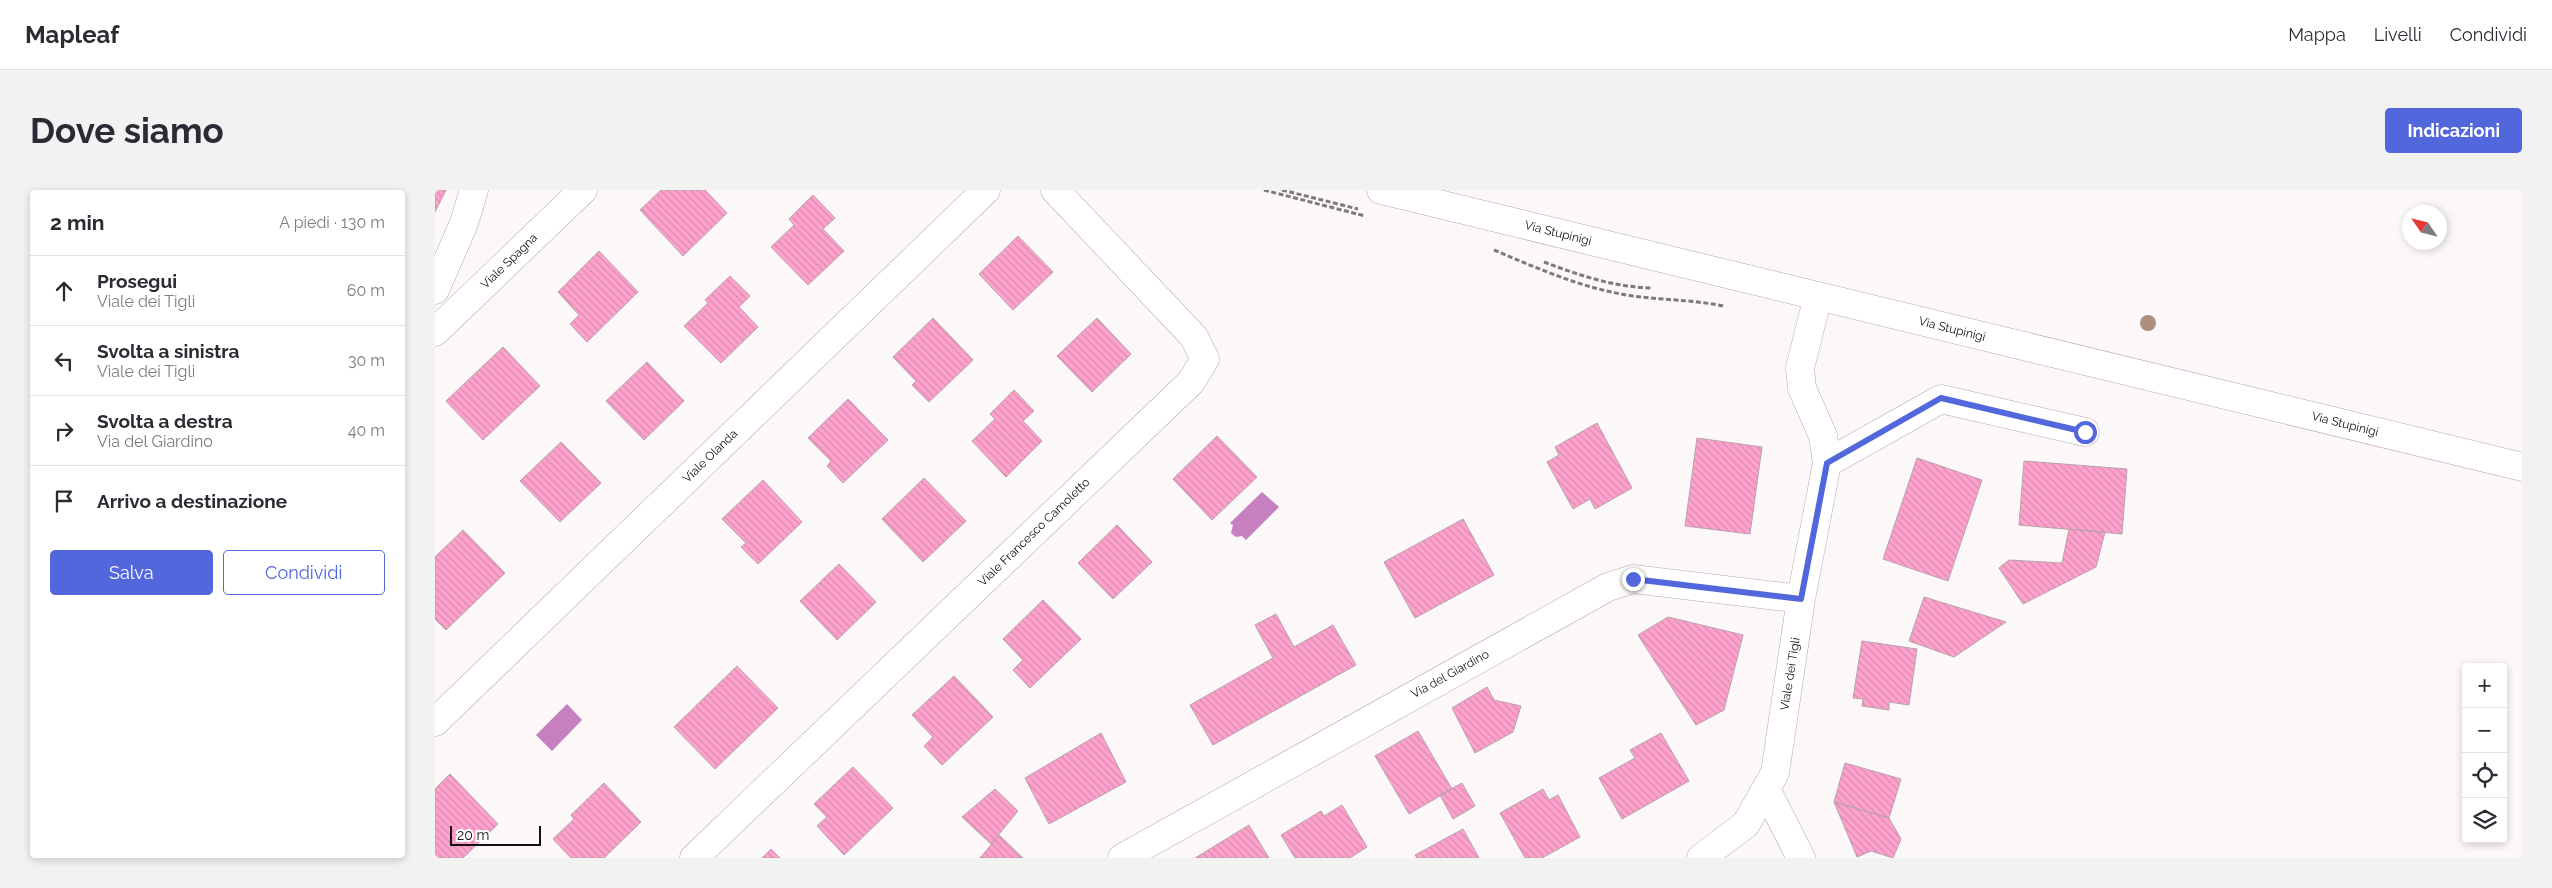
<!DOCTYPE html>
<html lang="it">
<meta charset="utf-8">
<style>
body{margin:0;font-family:Raleway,sans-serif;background:#f2f2f3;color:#2b2b33}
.controls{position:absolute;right:15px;bottom:15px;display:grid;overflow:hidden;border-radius:5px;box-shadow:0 2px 8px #0003}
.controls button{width:45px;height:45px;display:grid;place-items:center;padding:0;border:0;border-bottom:1px solid #e1e1e2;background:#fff;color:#2b2b33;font:25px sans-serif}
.compass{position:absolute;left:1967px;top:15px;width:45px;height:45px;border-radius:50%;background:#fff;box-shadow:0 2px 8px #0003;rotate:305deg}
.scale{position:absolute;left:15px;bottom:12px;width:91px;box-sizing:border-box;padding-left:5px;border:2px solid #160e0f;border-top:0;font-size:14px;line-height:18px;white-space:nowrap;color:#160e0f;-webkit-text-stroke:4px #fff;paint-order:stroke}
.stop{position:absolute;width:15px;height:15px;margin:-11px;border:4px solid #5367dd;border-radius:50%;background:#fff}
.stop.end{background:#5367dd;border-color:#fff;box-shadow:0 1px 5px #0008}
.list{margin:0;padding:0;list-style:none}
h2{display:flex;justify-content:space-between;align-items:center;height:65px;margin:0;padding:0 20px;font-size:21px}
h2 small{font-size:16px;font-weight:400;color:#7c7c81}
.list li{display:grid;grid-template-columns:32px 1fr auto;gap:15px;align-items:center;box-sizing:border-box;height:70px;padding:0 20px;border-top:1px solid #e1e1e2}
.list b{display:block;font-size:19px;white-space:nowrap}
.list p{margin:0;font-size:16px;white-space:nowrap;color:#7c7c81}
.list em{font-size:16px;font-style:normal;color:#7c7c81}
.actions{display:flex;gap:10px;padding:15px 20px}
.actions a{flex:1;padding:11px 0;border:1px solid #5367dd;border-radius:5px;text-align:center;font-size:18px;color:#5367dd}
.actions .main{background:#5367dd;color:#fff}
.icon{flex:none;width:28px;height:28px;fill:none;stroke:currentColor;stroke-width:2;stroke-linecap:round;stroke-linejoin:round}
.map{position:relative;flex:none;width:2087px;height:668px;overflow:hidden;border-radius:5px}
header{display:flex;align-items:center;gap:30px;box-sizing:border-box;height:70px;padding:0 25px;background:#fff;border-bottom:1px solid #e1e1e2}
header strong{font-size:24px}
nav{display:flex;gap:28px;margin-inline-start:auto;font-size:18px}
.intro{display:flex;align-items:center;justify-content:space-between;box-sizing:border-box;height:120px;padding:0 30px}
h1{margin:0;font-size:35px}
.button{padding:12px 22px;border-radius:5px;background:#5367dd;color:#fff;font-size:18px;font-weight:700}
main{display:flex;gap:30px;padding:0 30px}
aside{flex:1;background:#fff;border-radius:5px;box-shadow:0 2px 8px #0003}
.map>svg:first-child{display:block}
</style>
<header>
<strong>Mapleaf</strong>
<nav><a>Mappa</a><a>Livelli</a><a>Condividi</a></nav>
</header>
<div class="intro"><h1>Dove siamo</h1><a class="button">Indicazioni</a></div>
<main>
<aside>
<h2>2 min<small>A piedi · 130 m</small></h2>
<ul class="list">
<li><svg class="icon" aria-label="ahead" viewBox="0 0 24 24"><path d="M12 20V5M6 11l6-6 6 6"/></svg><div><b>Prosegui</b><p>Viale dei Tigli</p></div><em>60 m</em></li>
<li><svg class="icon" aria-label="left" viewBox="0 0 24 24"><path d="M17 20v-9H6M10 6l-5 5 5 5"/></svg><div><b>Svolta a sinistra</b><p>Viale dei Tigli</p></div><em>30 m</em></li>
<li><svg class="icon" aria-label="right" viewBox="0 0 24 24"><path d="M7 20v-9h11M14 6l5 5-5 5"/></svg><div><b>Svolta a destra</b><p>Via del Giardino</p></div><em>40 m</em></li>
<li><svg class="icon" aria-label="arrive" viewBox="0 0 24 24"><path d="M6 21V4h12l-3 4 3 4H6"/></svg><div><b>Arrivo a destinazione</b></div></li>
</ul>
<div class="actions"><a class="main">Salva</a><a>Condividi</a></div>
</aside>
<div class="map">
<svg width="2087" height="668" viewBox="0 0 2087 668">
<defs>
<pattern id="building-back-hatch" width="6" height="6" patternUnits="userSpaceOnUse" patternTransform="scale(1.25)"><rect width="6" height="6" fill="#fea2cd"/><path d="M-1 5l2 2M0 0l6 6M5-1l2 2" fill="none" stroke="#d98aaf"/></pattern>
</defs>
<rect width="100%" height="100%" fill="#fcf7f8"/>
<path fill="#c67fbf" d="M827,302L844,317L811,350L807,346L801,347L796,343L798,335L795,333Z
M132,514L147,530L117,561L101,545Z"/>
<path fill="url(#building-back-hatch)" stroke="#b7a2ab" d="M0,0H11L0,22Z
M226,0H270L292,23L248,66L205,20Z
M378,5L400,28L388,39L409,61L373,95L336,57L359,35L354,29Z
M583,46L618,82L578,120L544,84Z
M164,61L203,102L152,152L135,134L144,125L123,102Z
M295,86L315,106L304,117L323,137L286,173L249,136L273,113L270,110Z
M498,128L538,170L494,212L477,195L481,191L458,167Z
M662,128L696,164L657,202L622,166Z
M68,157L105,196L48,250L11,211Z
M212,172L249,211L209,250L171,211Z
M579,200L599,221L588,231L607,251L571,287L537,251L560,229L555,224Z
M413,209L453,250L408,293L392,276L396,271L373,248Z
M1162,233L1197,298L1160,319L1155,309L1138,319L1112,272L1124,265L1120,257Z
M782,246L822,287L777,330L738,289Z
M1262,248L1327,257L1315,344L1250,336Z
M126,252L166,293L125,332L85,291Z
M1482,268L1547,290L1513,391L1448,369Z
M1589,271L1692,279L1687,344L1584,335Z
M489,288L531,331L488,372L447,329Z
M328,290L367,332L323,374L306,357L311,353L287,329Z
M1028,329L1059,385L980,428L949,372Z
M682,335L717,372L678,409L643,373Z
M1634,339L1670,342L1661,377L1588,414L1564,378L1574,370L1627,373Z
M28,340L70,383L11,440L0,429V367Z
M404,374L441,412L402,450L365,411Z
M1489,407L1571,432L1519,467L1474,451Z
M608,410L646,449L595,498L578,480L588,470L568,449Z
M841,424L859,457L898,435L921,475L778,555L755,515L838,468L820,435Z
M1233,427L1308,445L1289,520L1261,535L1203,445Z
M1427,451L1482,459L1474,515L1454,512V520L1427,516L1428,509L1418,508Z
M302,476L343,518L280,579L239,537Z
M519,486L558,527L507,575L489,556L498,547L477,525Z
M1052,497L1059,510L1086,516L1078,542L1040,563L1017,518Z
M983,541L1017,599L974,624L940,566Z
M666,543L691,592L614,634L590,588Z
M1226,543L1254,591L1187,629L1164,588L1200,568L1195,560Z
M1410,573L1466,589L1454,628L1399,612Z
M418,577L458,618L409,665L382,636L392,627L379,614Z
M15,584L63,634L28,668H4L0,664V599Z
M169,593L206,632L169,668H136L118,649L139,629L136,625Z
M1027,593L1040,616L1018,629L1005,605Z
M560,599L583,621L556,654L527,627Z
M1108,599L1114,610L1123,605L1145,647L1107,668H1090L1065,623Z
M1399,612L1454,628L1466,649L1458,668L1436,661L1422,667Z
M907,615L932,657L915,668H860L846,645L886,621L889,626Z
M814,635L834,668H760Z
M1028,639L1044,668H982L980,665Z
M564,645L588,668H545Z
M336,659L345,668H327Z"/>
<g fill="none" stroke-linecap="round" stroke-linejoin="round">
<g stroke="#bca6a9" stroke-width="29">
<path id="minor" d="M946,0L2087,277
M0,100L29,33L39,0
M0,142L148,0
M1392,273L1506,209L1650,242
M0,532L551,0
M1331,599L1366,668
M259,668L756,192L770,169L759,147L620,0
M687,668L1173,397L1198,389L1366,409
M1266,668L1311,634L1340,583L1366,409L1392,273L1388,246L1367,198L1365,178L1383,106"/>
</g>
<path stroke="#7f797a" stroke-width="3" stroke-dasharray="5 2.5" stroke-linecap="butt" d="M829,0L930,26
M847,0L923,19
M1059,60C1104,79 1149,99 1198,106C1228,110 1259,110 1289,116
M1109,72C1143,85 1179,97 1216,98"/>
<use href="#minor" stroke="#fff" stroke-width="28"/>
</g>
<circle fill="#ae8e7c" cx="1713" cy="133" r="8"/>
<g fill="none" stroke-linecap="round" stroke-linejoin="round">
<path stroke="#5367dd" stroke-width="6" d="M1198,389L1366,409L1392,273L1506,208L1650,242"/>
</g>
<g text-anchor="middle" stroke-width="4.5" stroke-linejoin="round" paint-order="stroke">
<g font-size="12" fill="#160e0f" stroke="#fff">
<text transform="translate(1123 43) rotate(14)" y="4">Via Stupinigi</text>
<text transform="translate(74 71) rotate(-44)" y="4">Viale Spagna</text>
<text transform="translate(1517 139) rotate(14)" y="4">Via Stupinigi</text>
<text transform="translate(1910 234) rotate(14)" y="4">Via Stupinigi</text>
<text transform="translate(275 266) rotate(-44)" y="4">Viale Olanda</text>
<text transform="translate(599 342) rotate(-44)" y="4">Viale Francesco Camoletto</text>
<text transform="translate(1015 484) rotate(-29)" y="4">Via del Giardino</text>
<text transform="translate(1355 484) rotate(-81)" y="4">Viale dei Tigli</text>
</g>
</g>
</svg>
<div class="controls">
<button>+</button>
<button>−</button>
<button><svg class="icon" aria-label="locate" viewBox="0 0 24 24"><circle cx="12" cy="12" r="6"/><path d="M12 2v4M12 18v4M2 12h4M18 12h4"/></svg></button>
<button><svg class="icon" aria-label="layers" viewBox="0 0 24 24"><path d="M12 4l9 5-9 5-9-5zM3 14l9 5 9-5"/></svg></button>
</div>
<svg class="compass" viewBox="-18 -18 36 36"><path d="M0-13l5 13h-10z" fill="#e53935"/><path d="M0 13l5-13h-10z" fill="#7c7c81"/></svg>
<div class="scale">20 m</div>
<div class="stop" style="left:1650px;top:242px"></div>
<div class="stop end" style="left:1198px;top:389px"></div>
</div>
</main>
